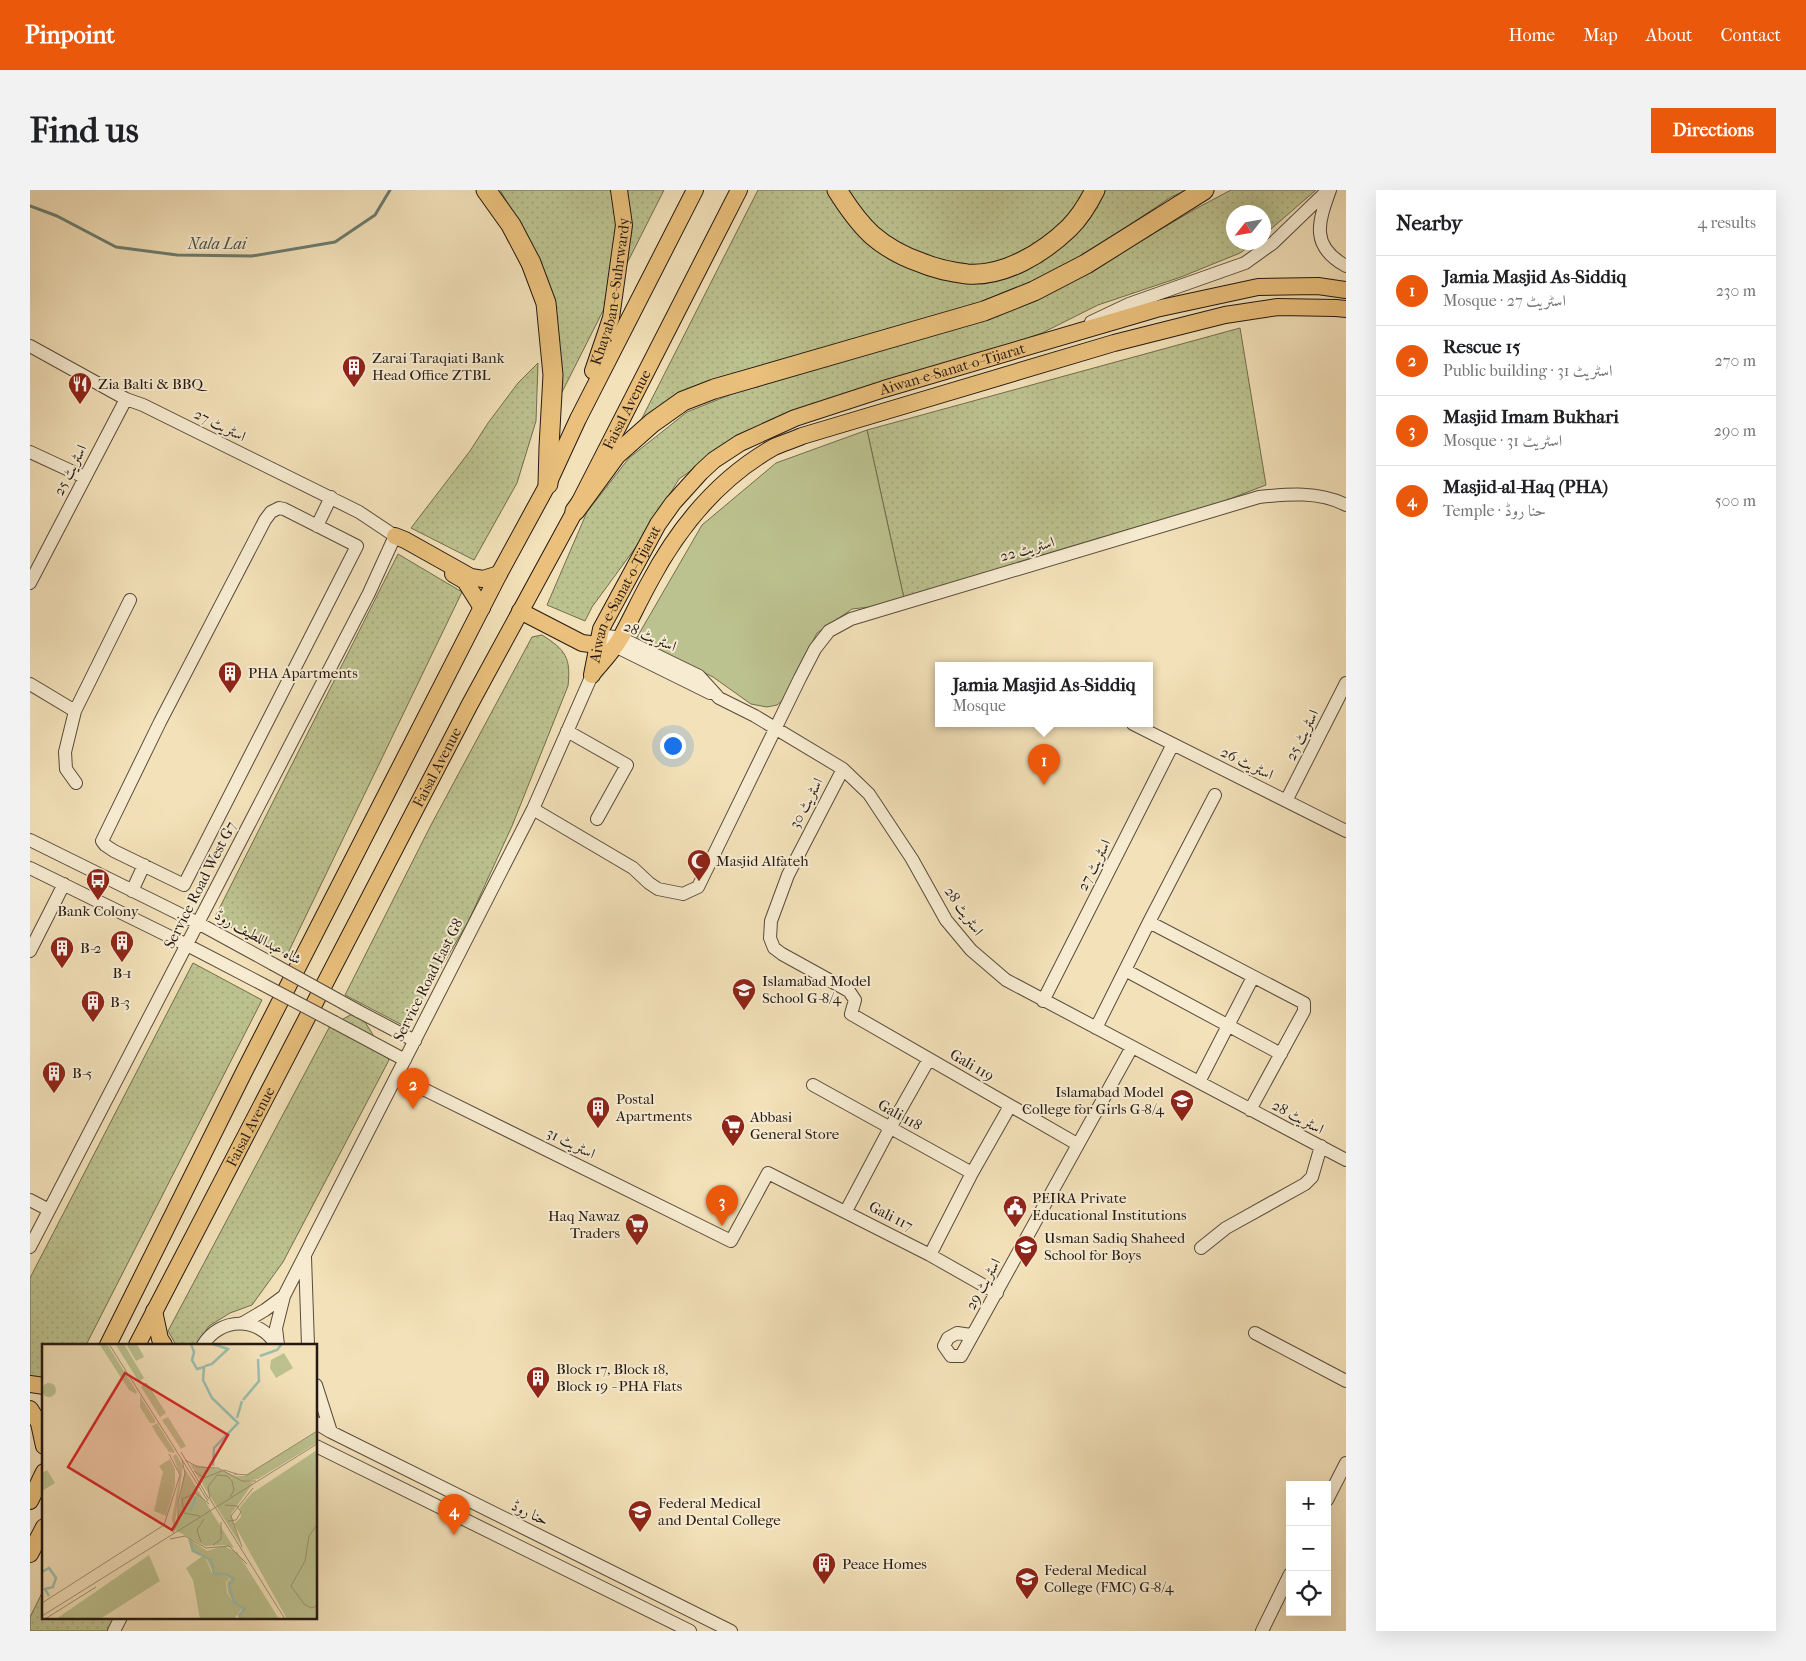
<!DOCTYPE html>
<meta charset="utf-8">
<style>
body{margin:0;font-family:"IM FELL French Canon",Amiri,serif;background:#f2f2f2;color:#202124}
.controls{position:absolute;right:15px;bottom:15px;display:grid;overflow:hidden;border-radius:0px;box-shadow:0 5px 20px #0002}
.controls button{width:45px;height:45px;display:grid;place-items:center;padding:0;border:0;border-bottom:1px solid #e0e0e0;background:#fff;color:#202124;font:25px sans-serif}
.compass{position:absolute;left:1196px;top:15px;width:45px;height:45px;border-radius:50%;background:#fff;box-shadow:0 5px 20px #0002;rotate:239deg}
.you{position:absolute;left:642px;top:555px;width:18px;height:18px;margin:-12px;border:4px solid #fff;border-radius:50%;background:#1a73e8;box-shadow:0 0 0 8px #1a73e833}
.badge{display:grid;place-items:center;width:32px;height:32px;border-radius:50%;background:#ea580c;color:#fff;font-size:16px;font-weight:700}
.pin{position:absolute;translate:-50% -41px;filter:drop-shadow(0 1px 2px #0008)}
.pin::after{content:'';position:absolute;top:26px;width:18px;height:15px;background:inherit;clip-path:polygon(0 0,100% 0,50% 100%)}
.popup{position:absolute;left:905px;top:472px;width:218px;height:65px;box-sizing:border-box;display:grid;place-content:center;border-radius:0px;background:#fff;filter:drop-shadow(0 1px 4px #0005);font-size:16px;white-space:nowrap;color:#757577}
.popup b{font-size:19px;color:#202124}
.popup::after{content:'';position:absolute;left:50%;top:100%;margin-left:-10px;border:10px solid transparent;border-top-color:#fff}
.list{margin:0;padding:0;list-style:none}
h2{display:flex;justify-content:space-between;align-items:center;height:65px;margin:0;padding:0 20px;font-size:21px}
h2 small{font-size:16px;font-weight:400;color:#757577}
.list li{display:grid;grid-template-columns:32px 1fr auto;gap:15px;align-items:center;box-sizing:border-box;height:70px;padding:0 20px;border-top:1px solid #e0e0e0}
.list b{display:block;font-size:19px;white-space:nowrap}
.list p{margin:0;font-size:16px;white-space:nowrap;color:#757577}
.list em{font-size:16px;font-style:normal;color:#757577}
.icon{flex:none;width:28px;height:28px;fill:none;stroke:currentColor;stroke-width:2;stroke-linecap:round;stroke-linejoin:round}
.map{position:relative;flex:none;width:1316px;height:1441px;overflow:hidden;border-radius:0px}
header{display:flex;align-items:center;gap:30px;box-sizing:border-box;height:70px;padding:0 25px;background:#ea580c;color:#fff}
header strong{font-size:24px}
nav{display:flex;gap:28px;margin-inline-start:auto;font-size:18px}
.intro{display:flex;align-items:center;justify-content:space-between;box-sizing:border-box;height:120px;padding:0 30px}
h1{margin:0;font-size:35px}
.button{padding:12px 22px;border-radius:0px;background:#ea580c;color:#fff;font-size:18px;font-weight:700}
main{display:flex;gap:30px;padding:0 30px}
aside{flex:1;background:#fff;border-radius:0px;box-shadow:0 5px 20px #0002}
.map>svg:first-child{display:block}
</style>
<header>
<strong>Pinpoint</strong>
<nav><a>Home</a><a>Map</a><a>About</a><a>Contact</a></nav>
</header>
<div class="intro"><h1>Find us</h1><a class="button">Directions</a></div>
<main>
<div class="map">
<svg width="1316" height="1441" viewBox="0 0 1316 1441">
<defs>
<pattern id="grass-dots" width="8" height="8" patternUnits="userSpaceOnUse" patternTransform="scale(1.25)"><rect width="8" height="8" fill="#bcc28f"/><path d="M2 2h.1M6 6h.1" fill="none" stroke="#a1a67a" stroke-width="1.8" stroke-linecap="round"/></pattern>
</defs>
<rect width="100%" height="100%" fill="#f3e1b9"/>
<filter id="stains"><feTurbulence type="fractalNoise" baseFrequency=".004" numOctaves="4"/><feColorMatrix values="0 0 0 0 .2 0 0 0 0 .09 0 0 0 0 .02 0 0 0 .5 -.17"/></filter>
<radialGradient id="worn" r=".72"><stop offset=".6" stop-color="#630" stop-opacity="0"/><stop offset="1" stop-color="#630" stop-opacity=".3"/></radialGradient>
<path fill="url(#grass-dots)" stroke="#706e50" d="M470,0H634L527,212V138L509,68Z
M728,0H1157L1141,7L1058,63L969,108L793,160L683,189L632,215L609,234Z
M1201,0H1286L1234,45V22H1204V52L1224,53L1210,63L1151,87L1068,115L1012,143L703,251L649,289L614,346L562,417L555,431L517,415L557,322L599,268L657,222L722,196L1032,97L1167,18Z
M1210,138L1236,295L1176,318L875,413L837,240Z
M508,173L506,231L487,293L444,370L381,338L440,261L458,233L488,193Z
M368,364L432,402L257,765L184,729Z
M512,445C536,460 541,468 538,496L482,636L438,732L376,837L315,805L401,635L502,447Z
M163,773L232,810L56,1155H14V1191L0,1188V1088Z
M328,821L359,870L253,1072L222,1115L200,1123L179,1136L166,1155H146L138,1141L300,836Z
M14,1399V1427H86L79,1441H0V1427Z"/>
<path fill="#bcc28f" stroke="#706e50" d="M837,240L875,413L822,419L787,443L752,511L747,515L737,517L721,514L683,487L606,449L672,335L746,273Z"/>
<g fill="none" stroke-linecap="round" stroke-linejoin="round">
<path stroke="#6b7c70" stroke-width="3" d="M0,16L27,26L86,57L147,65L222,66L305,52L345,25L360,0"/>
<g stroke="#584b3c" stroke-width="14">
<path id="minor" d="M1300,0C1288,33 1280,56 1316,76
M1061,132L1099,114L1215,73L1243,53L1298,0
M0,156L96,209L113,215L329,322L365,346L339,403L0,1057
M0,262L54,287
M249,318L254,319L327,356L154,695L84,661L75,655L72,651L130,532L235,330L241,322Z
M287,336L301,307
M0,393L96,209
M570,445L591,448L669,486L689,508L725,526L813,579L839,604L882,669L916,730L941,760L976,790L1316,970
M578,456H585L680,503
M0,494L45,521
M1103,534L1316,641
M537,541L597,575L567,629
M813,579L758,685L741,731L740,748L744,758L752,764L819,801L825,810L821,824L1047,954
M46,593L36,579L35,562L45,521L100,410
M1256,611L1316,493
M503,619L603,678L619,693L628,699L653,704L668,697L770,488L785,459L799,441L821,429L1229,307C1258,304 1289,301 1316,315
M0,650L168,733L243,774
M0,678L157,755L232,794
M102,701L114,675
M1119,732L1274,813V821L1220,920
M0,761L34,694
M1095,780L1251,864
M1013,811L1143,554
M328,821L385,851
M304,832L375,870
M1066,838L1119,732L1185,605
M367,886L701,1051L738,983L900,1065L967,1103
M1169,892L1223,787
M783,895L942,983
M0,1010L19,1020
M816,1021L860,938L899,869
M1171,1058L1196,1038L1275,994L1282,987L1291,956
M900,1065L942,983L980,916
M275,1067L278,1155
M213,1133L235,1120L254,1106
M1225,1143L1316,1191
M941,1145L927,1143L918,1148L914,1156L921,1166H931L1102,857
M173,1155C190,1127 229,1126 246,1155
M248,1155L246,1138L254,1106L503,619L562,485
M286,1195L301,1242
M286,1233L301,1242L701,1441
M286,1256L660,1441
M1297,1310L1316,1273
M84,1441L91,1427
M1232,1441L1260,1384"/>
</g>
<g stroke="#241912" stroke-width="18">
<g id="major">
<path id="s1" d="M563,181L581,128L594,35L589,0"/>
<path d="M365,346L375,350L441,387L453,389L469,384"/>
<path d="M423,384L435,391L452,418"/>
<path d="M490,421L552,453L568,455"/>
<path d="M563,483C573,471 584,460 591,447C601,429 609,411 619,393C648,338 689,288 744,257C753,253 763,250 772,246L1084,153L1195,125L1248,117L1306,118L1316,119"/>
<path id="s2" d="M562,485L571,439L628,334L643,313L671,282L684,270L710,253L765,228L854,199L1126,119L1228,97L1288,96L1316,100"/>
<path d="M124,1121L130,1149L134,1155"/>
<path d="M78,1155L214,882L469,384L518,294L548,229L665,0"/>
<path id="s3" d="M107,1155L440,514L545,321L709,0"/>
<path d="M0,1194L14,1196"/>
<path d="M0,1219L9,1233L14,1256"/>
<path d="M0,1311L14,1282"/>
<path d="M0,1364L14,1337"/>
</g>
</g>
<g stroke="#241912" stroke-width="21">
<path id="highway" d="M456,0L481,35L501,73L516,113L523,185L519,257L518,294
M807,0C817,16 829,33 842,45C857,58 874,67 892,73C906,79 922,82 937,84C974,87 1013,63 1039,38C1050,27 1058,14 1065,0
M545,321L586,265L622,233L653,211L684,199L954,121L1004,101L1056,74L1174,0"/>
</g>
<use href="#minor" stroke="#f7ecd2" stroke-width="12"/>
<use href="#major" stroke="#eac07c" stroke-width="16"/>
<use href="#highway" stroke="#eac07c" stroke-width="19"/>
<g stroke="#584b3c" stroke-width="14" stroke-linecap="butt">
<path id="minor-bridge" d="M243,774L328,821
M232,794L304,832"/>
</g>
<use href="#minor-bridge" stroke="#f7ecd2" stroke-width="12"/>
</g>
<defs>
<g id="building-pin" transform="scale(1.25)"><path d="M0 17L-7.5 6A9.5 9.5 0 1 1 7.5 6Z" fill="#8f2418" stroke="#f7ecd2"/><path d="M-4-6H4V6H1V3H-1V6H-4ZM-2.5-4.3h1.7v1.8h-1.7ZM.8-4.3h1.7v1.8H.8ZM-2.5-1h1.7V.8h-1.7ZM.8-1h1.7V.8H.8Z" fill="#fff"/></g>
<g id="restaurant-pin" transform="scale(1.25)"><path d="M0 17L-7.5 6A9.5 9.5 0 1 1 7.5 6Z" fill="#8f2418" stroke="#f7ecd2"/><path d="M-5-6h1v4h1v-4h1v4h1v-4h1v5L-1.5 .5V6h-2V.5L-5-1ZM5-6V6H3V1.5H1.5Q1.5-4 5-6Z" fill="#fff"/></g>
<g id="mosque-pin" transform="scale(1.25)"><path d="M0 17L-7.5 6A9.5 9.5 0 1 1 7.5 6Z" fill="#8f2418" stroke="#f7ecd2"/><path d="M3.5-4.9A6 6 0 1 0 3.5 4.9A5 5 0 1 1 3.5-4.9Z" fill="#fff"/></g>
<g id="bus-pin" transform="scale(1.25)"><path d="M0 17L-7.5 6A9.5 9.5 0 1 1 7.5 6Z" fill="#8f2418" stroke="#f7ecd2"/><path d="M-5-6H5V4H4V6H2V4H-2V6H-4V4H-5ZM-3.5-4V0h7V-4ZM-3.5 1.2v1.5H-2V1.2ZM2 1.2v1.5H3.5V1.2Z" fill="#fff"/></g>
<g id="school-pin" transform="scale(1.25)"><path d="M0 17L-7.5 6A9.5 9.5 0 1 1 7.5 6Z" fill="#8f2418" stroke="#f7ecd2"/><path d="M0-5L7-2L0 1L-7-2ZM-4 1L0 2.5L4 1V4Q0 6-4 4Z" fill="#fff"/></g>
<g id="university-pin" transform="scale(1.25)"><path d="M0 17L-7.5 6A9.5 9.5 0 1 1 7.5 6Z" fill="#8f2418" stroke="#f7ecd2"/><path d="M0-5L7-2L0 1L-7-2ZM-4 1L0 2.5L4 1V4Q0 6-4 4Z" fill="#fff"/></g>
<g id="supermarket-pin" transform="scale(1.25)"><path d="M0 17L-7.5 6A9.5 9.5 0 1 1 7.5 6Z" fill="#8f2418" stroke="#f7ecd2"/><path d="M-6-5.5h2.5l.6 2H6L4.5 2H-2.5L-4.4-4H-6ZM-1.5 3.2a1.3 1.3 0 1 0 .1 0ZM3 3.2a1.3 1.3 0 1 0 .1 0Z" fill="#fff"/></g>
<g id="civic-pin" transform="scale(1.25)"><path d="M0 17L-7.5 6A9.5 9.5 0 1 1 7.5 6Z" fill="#8f2418" stroke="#f7ecd2"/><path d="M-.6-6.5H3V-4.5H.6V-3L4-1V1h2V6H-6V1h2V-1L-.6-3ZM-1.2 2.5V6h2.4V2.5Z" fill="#fff"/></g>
</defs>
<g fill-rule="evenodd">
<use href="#building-pin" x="324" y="177"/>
<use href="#restaurant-pin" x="50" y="194"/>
<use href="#building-pin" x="200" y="483"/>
<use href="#mosque-pin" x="669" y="671"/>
<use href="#bus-pin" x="68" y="690"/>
<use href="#building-pin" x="92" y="752"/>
<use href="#building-pin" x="32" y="758"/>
<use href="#school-pin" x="714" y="800"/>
<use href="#building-pin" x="63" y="812"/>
<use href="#building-pin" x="24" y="883"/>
<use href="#university-pin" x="1152" y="911"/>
<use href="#building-pin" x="568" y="918"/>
<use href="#supermarket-pin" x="703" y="936"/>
<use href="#civic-pin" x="985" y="1017"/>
<use href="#supermarket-pin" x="607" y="1035"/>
<use href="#school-pin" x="996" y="1057"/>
<use href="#building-pin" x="508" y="1188"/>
<use href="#university-pin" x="610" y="1322"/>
<use href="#building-pin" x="794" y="1374"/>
<use href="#university-pin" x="997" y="1389"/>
</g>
<g text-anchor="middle" stroke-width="4" stroke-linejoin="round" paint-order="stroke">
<g font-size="15" fill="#241912" stroke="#f7ecd2">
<text dy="5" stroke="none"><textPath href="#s1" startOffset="82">Khayaban-e-Suhrwardy</textPath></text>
<text dy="5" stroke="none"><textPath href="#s2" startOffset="508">Aiwan-e-Sanat-o-Tijarat</textPath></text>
<text dy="5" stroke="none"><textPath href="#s3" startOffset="1056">Faisal Avenue</textPath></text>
<text transform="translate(190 235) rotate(26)" y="5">اسٹریٹ 27</text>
<text transform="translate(40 280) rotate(-63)" y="5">اسٹریٹ 25</text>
<text transform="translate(997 359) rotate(-16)" y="5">اسٹریٹ 22</text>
<text dy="5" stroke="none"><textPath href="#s2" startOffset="88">Aiwan-e-Sanat-o-Tijarat</textPath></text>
<text transform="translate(620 446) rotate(23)" y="5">اسٹریٹ 28</text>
<text transform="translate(1272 545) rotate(-63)" y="5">اسٹریٹ 25</text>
<text transform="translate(1217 573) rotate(26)" y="5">اسٹریٹ 26</text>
<text dy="5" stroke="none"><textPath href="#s3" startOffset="651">Faisal Avenue</textPath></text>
<text transform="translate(776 613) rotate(-62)" y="5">اسٹریٹ 30</text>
<text transform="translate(1064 675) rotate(-63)" y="5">اسٹریٹ 27</text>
<text transform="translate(170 695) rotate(-63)" y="5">Service Road West G7</text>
<text transform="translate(934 721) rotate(55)" y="5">اسٹریٹ 28</text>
<text transform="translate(228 747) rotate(29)" y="5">شاہ عبداللطیف روڈ</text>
<text transform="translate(398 790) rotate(-63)" y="5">Service Road East G8</text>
<text transform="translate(942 875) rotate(30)" y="5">Gali 119</text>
<text transform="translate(870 925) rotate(29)" y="5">Gali 118</text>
<text transform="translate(1268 927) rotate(28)" y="5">اسٹریٹ 28</text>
<text dy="5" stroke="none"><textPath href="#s3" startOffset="246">Faisal Avenue</textPath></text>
<text transform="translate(541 953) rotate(26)" y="5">اسٹریٹ 31</text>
<text transform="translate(861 1026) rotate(27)" y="5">Gali 117</text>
<text transform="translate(953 1094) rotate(-61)" y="5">اسٹریٹ 29</text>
<text transform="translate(500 1323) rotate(26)" y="5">حنا روڈ</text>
</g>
<g font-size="15" fill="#241912" stroke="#f7ecd2" text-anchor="start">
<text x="342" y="173">Zarai Taraqiati Bank<tspan x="342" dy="17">Head Office ZTBL</tspan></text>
<text x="68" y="199">Zia Balti &amp; BBQ</text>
<text x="218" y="488">PHA Apartments</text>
<text x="686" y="676">Masjid Alfateh</text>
<text x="68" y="726" text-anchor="middle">Bank Colony</text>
<text x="50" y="763">B-2</text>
<text x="92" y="788" text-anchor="middle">B-1</text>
<text x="732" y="796">Islamabad Model<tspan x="732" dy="17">School G-8/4</tspan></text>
<text x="80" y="817">B-3</text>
<text x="42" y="888">B-5</text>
<text x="1134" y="907" text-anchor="end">Islamabad Model<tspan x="1134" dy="17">College for Girls G-8/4</tspan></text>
<text x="586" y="914">Postal<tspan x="586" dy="17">Apartments</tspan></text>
<text x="720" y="932">Abbasi<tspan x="720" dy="17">General Store</tspan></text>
<text x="1002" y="1013">PEIRA Private<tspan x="1002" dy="17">Educational Institutions</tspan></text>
<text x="590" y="1031" text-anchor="end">Haq Nawaz<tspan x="590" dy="17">Traders</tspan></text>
<text x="1014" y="1053">Usman Sadiq Shaheed<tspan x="1014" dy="17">School for Boys</tspan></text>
<text x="526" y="1184">Block 17, Block 18,<tspan x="526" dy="17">Block 19 - PHA Flats</tspan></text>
<text x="628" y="1318">Federal Medical<tspan x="628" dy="17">and Dental College</tspan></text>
<text x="812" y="1379">Peace Homes</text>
<text x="1014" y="1385">Federal Medical<tspan x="1014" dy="17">College (FMC) G-8/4</tspan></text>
</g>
<g font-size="16" font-style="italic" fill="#4e5349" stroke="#f7ecd2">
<text x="187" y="59">Nala Lai</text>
</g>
</g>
<g transform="translate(12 1154)">
<rect width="275" height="275" fill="#f3e1b9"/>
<path d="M65,0L95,48L94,50L87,46L58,1ZM82,0L102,34L97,38L74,1ZM102,39H105L124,69L118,73L99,43ZM98,52L113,76V79H108L98,63ZM126,73L144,102L139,105L120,76ZM115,79L133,108L132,109L127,108L115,91L110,82ZM134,110L141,122L132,185L130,175L138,131L131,112ZM148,120L176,125L211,139L189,170L198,200ZM143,125L192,204L182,201L163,202L133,186ZM119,136L133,141L124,172L112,167Z" fill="#bcc28f"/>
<path d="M275,87V99L216,135L205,137L194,132H202ZM275,106V275H245L192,180L199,173L198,163L210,149ZM107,211L118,237L58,275H14Z" fill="#bcc28f"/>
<path d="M162,211L170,229L188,234L184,238L185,249L191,258L201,263L192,275H158L151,236L144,224Z" fill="#bcc28f"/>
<path d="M95,0L102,13L94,17L84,0ZM242,9L251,24L234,34L228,24L229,16ZM0 46a7 7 0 1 1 14 0a7 7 0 1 1-14 0ZM128,115L133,125V141L119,136L121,128L117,122ZM5,126L13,139L0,147V129ZM146,194L165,207L181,202L195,208L237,275H196L201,262L191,258L186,249L185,238L189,234L172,230L163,212L150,208Z" fill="#bcc28f"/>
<path fill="none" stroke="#9bbeaf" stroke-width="2.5" d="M149,0L152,8L150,16L155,25L162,23L161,36L170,54L196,79L172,104L171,122M218,12L235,6L240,0M163,22L170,20L186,5L171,0M201,56L217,37L216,15M195,74L200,57M148,167L154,153M148,196L151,207L169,216L172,230H184L192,235L187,241L192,258L203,265L197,271L199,275M0,228L7,224L14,234L11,243L3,245L7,252"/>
<path fill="none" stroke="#a09176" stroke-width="1" d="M67,0L166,157M139,108L167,155M143,116L156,123L176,124L200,137H214M152,127L162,134L182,126L195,130M192,130L205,131L275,87M188,153L192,146L190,137L185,132L175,131L166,143L168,155L243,275M183,161L195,162L199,168L194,176L186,177M158,172L142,169L140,155L154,149L167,160M275,181L267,192L263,217L249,242L262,260L269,264L275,262M131,189L136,178V159L143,129L140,116M128,195L143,192L164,204L187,202L205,220M159,198L155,186L162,175M171,201L179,195V178M200,203L189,172L211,144M0,259L122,181L138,131L127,110M0,272L275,100M3,275L54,243"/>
<path fill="#d62828" fill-opacity="0.15" stroke="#d62828" stroke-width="2.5" d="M83,29L186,91L130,186L26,123Z"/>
<rect width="275" height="275" fill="none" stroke="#241912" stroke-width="2.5"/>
</g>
<rect width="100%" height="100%" filter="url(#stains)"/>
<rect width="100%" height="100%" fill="url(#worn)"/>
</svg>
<div class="controls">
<button>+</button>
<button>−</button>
<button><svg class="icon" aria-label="locate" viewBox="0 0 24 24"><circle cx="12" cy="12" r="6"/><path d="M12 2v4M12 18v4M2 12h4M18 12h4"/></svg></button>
</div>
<svg class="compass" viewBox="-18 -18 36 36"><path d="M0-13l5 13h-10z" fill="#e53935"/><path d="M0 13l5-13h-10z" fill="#757577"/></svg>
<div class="you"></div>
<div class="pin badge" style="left:1014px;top:595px">1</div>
<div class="popup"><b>Jamia Masjid As-Siddiq</b>Mosque</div>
<div class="pin badge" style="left:383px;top:919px">2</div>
<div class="pin badge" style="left:692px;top:1036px">3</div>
<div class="pin badge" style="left:424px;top:1345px">4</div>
</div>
<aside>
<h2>Nearby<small>4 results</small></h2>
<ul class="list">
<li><span class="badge">1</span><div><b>Jamia Masjid As-Siddiq</b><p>Mosque · اسٹریٹ 27</p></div><em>230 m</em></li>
<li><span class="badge">2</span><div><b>Rescue 15</b><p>Public building · اسٹریٹ 31</p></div><em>270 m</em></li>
<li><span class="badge">3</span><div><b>Masjid Imam Bukhari</b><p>Mosque · اسٹریٹ 31</p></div><em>290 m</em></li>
<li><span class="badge">4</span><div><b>Masjid-al-Haq (PHA)</b><p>Temple · حنا روڈ</p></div><em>500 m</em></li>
</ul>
</aside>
</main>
